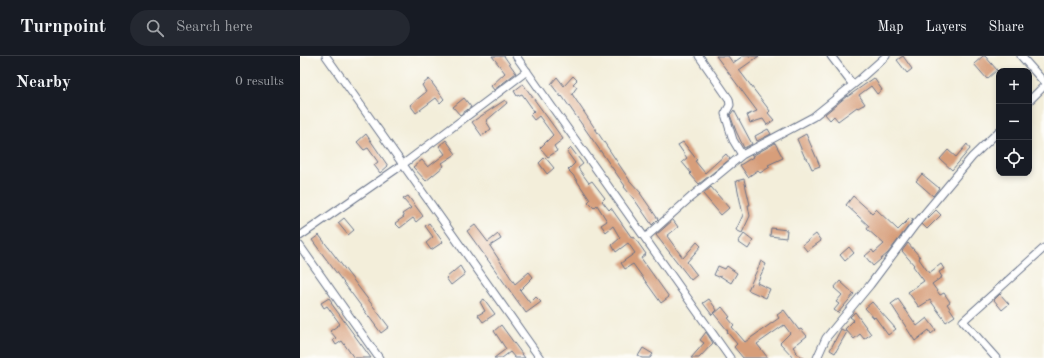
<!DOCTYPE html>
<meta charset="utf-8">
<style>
body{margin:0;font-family:"Old Standard TT",serif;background:#242831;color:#f1f3f6}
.controls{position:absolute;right:12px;top:12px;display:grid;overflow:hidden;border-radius:8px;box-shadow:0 2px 6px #0003}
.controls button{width:36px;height:36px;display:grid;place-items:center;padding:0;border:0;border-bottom:1px solid #363941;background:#171b24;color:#f1f3f6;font:20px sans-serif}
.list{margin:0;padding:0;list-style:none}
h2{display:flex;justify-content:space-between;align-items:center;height:52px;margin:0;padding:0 16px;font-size:17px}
h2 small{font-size:13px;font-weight:400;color:#9ea1a6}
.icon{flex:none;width:22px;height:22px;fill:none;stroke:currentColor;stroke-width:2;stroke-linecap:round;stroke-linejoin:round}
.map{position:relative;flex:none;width:744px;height:302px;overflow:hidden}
header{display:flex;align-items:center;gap:24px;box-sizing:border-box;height:56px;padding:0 20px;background:#171b24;border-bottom:1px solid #363941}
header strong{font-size:19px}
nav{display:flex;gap:22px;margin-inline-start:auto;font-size:14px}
.search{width:280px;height:36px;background:#242831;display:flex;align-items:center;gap:10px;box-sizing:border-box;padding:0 14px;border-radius:22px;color:#9ea1a6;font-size:15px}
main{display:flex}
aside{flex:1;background:#171b24}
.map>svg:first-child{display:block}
</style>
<header>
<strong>Turnpoint</strong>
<div class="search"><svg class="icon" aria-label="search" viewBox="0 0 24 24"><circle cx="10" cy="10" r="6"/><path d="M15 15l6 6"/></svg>Search here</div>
<nav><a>Map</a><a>Layers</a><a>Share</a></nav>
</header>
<main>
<aside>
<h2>Nearby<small>0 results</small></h2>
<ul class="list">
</ul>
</aside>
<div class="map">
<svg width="744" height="302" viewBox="0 0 744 302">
<rect width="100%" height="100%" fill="#fdfcf7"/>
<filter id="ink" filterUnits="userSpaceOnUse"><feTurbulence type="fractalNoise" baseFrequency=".025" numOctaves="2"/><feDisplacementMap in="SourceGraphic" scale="8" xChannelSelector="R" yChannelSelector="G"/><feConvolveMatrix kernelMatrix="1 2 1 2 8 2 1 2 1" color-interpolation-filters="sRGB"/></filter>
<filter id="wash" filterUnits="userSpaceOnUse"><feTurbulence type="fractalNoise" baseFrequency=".012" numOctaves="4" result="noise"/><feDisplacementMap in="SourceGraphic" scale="16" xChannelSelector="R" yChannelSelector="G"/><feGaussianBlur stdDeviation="0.9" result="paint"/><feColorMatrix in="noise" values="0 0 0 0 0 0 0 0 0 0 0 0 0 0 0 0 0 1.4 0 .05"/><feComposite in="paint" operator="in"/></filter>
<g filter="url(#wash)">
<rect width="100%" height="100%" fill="#f3eeda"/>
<g id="blocks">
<path fill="#d79e7a" d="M192,0H204L216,17L194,34L191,30L205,17Z
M416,0H428L433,7L443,0H459L439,14L470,55L468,57L474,64L467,69L463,63L450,67L447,59L457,55Z
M603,0L612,13L607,17L597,4Z
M683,0H685L697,14L687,23L674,8Z
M273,20L277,24L273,28L277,31L272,38L330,125L341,137H340L358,163L352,169L334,143L324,131L325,130L262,40L261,41L251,28L257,21L264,30Z
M574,22L582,34L577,38L571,30L559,39L565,48L558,52L557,51L538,65L534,60L530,64L525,58L547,40V41Z
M129,23L144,43L140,47L136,42L116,57L110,49L126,36L122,29Z
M223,28L263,83L254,90L257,95L248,101L240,92L253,79L239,60L234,64L230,59L234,55L222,38L217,40L214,35Z
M164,42L171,51L160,59L153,51Z
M205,44L207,47L186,65L191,73L182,80L172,66Z
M434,54L452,88L444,92L436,75L430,59Z
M468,73L471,78L457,85L455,80Z
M66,78L88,110L80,117L74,109L78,106L68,92L64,94L57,86Z
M506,78L520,110L512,113L507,102H505L497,83Z
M146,84L156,98L142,107L144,110L126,125L113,111L122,104L128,111L145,98L139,90Z
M383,86L397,104L395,105L405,117L426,98L430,103L399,128L390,118L391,117L382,106L387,102L378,89Z
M475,87L483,102L468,109L470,111L460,117L458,114L448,121L440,109L453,101L452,100Z
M667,88L670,93L652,114L640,103L648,94L656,101Z
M271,92L283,108L278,112L289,127L292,125L305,142L302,145L309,154L311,152L332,182L334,181L346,198L341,202L369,241L361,247L333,208L325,213L321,207L335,197L328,187L316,196L312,189L320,182L313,170L306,176L301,169L307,165L297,149L294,152L288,146L290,144L273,119L268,114L275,107L267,96Z
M245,101L254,112L247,118L239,107Z
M622,118L639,132L633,140L616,125Z
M444,123L450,149H448L450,160L442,177L436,174L443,159L436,125Z
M411,131L429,152L421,159L403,138Z
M108,140L123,160L116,166L113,162L100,172L95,167L104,161L102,158L111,152L103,143Z
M553,140L572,157L576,153L598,174L610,162L613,164L588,197L573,210L565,200L572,194L574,197L584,188L567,173L569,170L546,149Z
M636,154L641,159L627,173L622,168Z
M44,162L54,174L48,179L38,167Z
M373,164L378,171L367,180L383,202L397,186L401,190L387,206L397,219L391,224L356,179Z
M129,167L143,186L131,194L126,187L133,181L125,170Z
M175,169L188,186L198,178L201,183L190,190L215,228L229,216L233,221L220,234L230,247L236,241L241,246L226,257L167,175Z
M471,172L487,174L486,182L470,180Z
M444,178L453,185L448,193L438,186Z
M516,178L521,185L507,195L502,189Z
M19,179L89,271L81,277L12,184Z
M608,187L620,201L619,203L629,217L641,208L644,213L639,216L642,221L632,228L640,239L644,237L650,246L647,248L655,260L646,266L630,244L619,251L608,236L624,225L613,210L614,209L602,195Z
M549,191L554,197L545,205L540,199Z
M461,205L466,208L457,227L470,233L466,242L448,234Z
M160,210L165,218L151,229L146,222Z
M418,210L425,213L427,210L437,217L431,227L420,220L419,221L414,219Z
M540,225L554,238L538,257L534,254L539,248L536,246L542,239L534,232Z
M700,238L709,248L702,254L694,244Z
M29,242L32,246L31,247L71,302H54L42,285L36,289L33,284L36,282L30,275L40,268L27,250L24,252L21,247Z
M184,243L195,258L183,266L178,259L185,255L180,246Z
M409,243L417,254L412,259L403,247Z
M598,243L617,270L627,262L636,274L631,278L629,274L615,285L591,248Z
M572,246L596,273L588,279L575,261L574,262L565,252Z
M422,251L430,261L428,262L434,269L432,271L445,286L479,262L477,259L484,254L499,274L501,273L507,280L493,291L497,296L496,297L504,302H494L480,287L490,277L484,269L457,288L468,302H443L434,291L437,288L427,276L428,275L414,258Z
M555,256L571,278L564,283L560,278L554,283L545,273L554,264L550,261Z
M201,269L225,302H215L210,296L202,302H194L206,293L194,275Z
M541,273L547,276L535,297L530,294Z
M406,276L413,287L399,302H391L404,287L400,284Z
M343,292L353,298L350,302H342L338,300Z"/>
</g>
</g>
<g filter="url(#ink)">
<use href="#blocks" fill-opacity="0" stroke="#677289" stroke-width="1"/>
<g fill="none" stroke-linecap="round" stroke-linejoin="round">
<g stroke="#677289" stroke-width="9">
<path id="minor" d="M26,0L240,302
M216,0L430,302
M399,0L429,43L430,49L425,58L433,84L442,99
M531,0L553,29
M721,0L744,26
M729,45L744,30
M0,180L102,109L227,15
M345,182L391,141L442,99L513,61L559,24L586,0
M0,190L79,302
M517,302L526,282L570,229L615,169L672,101L699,75
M696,302L663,265L744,192"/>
</g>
<use href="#minor" stroke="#fff" stroke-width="7"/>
</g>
</g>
</svg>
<div class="controls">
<button>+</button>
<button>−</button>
<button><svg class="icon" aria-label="locate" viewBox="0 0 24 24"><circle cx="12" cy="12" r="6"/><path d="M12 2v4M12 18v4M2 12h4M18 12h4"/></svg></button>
</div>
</div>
</main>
